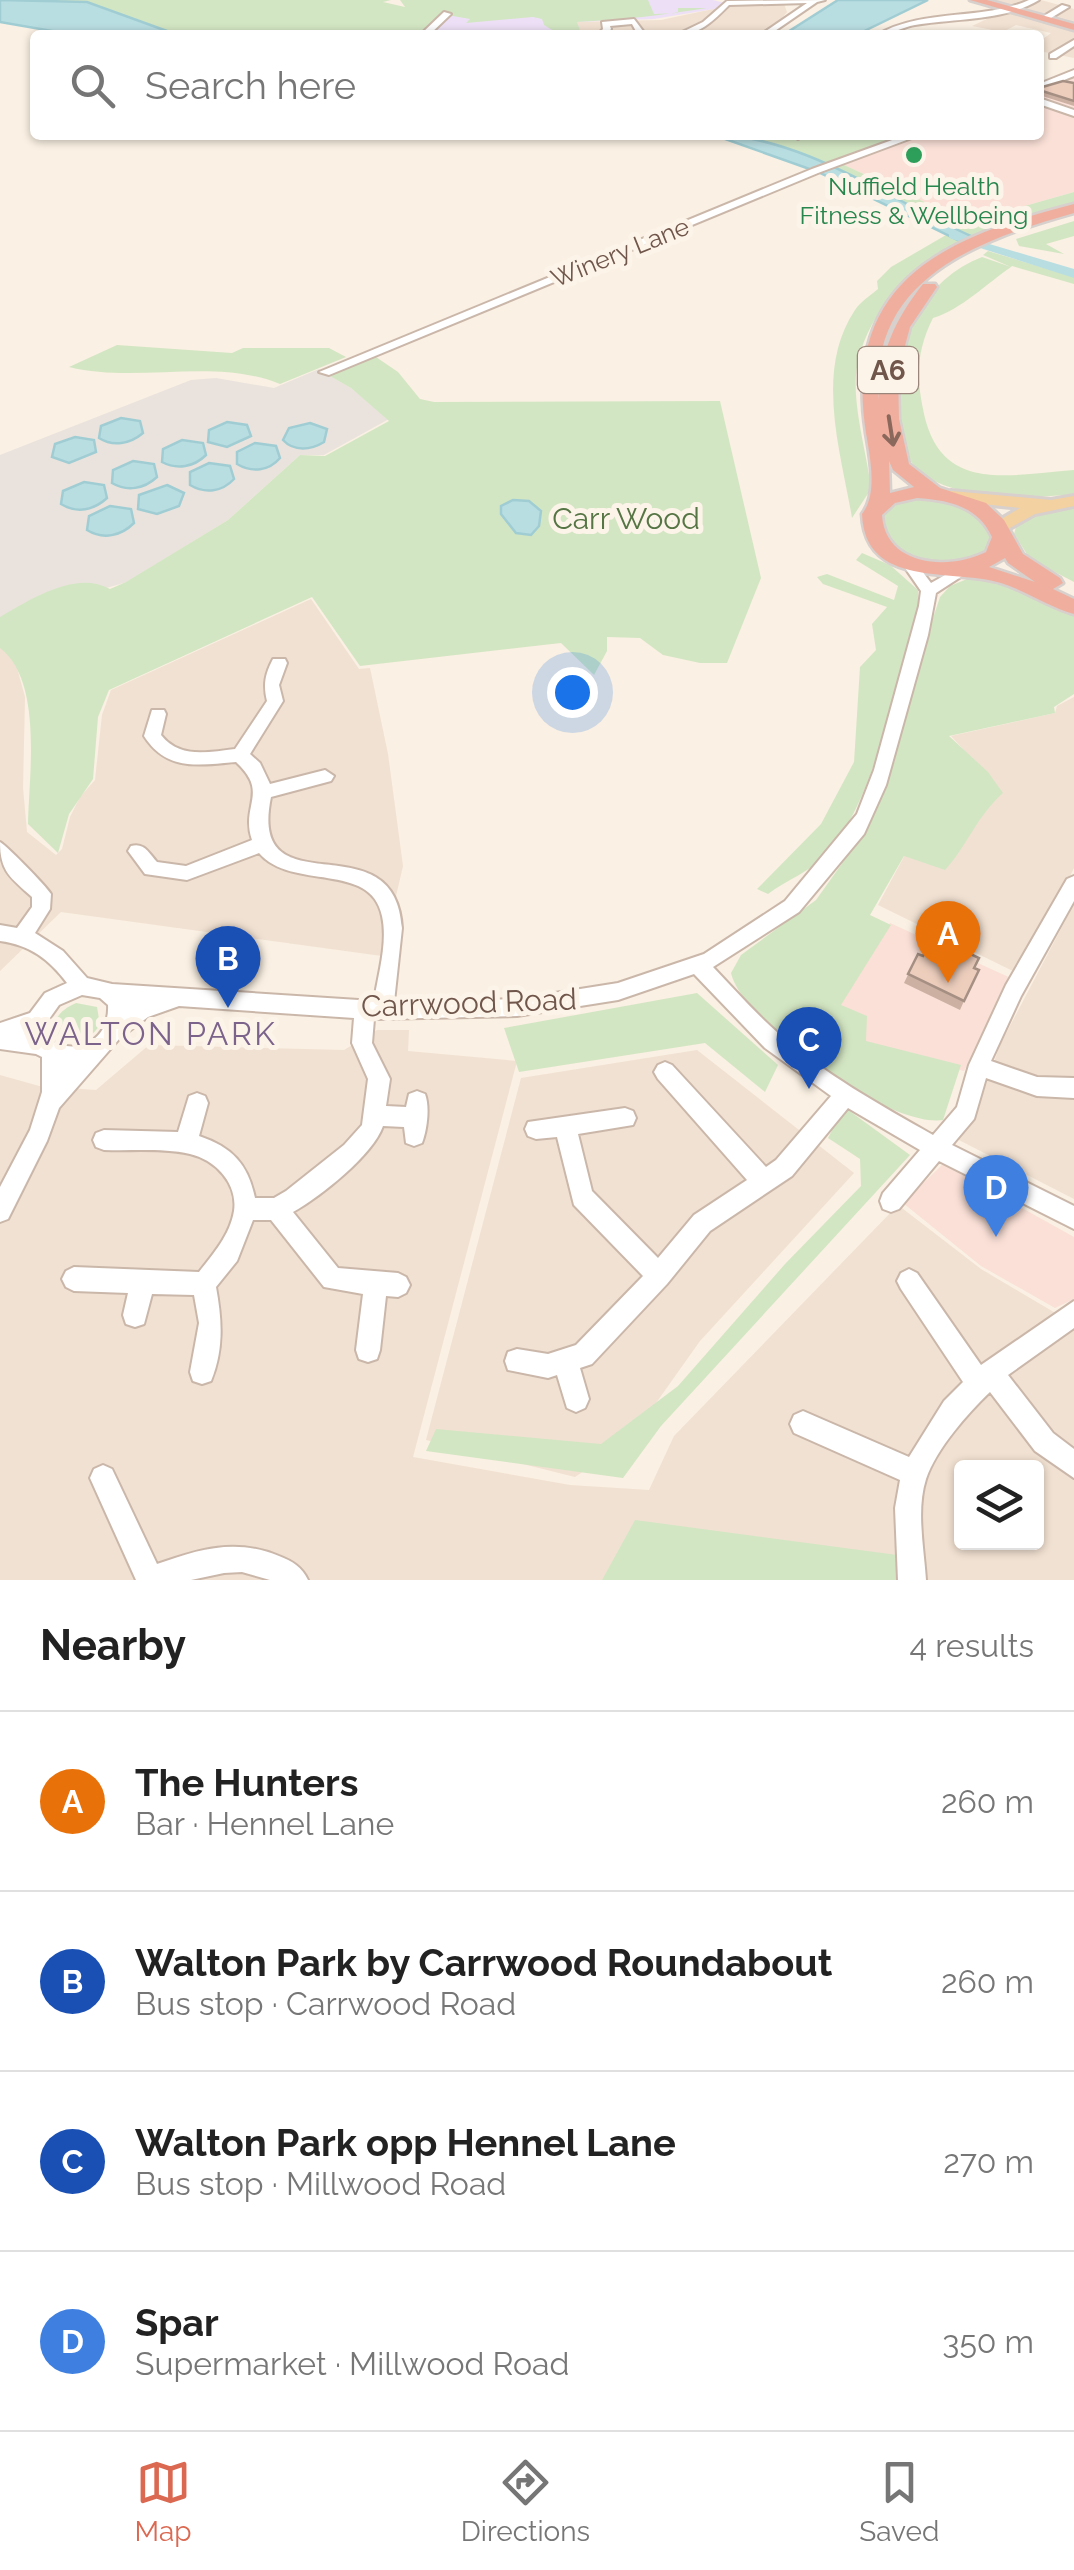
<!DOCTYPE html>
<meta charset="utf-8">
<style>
body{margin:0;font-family:Raleway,sans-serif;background:#f6f6f6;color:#222}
.controls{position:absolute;right:30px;bottom:30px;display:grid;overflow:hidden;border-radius:10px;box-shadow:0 2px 8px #0004}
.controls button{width:90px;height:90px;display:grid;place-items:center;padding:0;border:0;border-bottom:2px solid #e0e0e0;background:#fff;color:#222;font:50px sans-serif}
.you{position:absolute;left:572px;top:692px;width:35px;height:35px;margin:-25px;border:8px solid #fff;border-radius:50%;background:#1a73e8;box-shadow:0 0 0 15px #1a73e833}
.badge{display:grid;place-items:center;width:65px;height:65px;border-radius:50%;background:#db6951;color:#fff;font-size:32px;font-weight:700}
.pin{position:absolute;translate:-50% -82px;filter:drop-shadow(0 2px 5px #0008)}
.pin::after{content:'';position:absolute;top:52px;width:35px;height:30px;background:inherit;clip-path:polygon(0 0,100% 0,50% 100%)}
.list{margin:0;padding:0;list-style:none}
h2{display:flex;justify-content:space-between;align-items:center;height:130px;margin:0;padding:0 40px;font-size:42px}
h2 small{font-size:32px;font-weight:400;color:#767676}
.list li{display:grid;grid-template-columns:65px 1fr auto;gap:30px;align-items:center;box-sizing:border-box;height:180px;padding:0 40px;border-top:2px solid #e0e0e0}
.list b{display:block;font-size:38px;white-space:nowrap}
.list p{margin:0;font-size:32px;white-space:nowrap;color:#767676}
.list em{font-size:32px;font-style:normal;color:#767676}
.icon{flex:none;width:55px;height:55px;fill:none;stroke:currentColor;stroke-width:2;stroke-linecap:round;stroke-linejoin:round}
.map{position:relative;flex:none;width:1074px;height:1580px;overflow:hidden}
.search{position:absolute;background:#fff;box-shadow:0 2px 8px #0004;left:30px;right:30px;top:30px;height:110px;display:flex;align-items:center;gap:25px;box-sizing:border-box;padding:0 35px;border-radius:10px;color:#767676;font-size:38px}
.sheet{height:850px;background:#fff}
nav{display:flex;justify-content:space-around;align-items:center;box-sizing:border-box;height:140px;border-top:2px solid #e0e0e0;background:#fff;font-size:28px;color:#767676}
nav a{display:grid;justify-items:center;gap:5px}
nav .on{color:#db6951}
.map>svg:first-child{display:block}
</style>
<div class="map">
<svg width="1074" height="1580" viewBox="0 0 1074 1580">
<rect width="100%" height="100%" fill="#faf0e3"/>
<path fill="#f1e1d2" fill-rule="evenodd" d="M988,0H1041L1074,9V58L1039,51V42L1051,33L1016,25L1003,32L972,26L1008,9Z
M784,4L787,12L779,22L757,35H512L580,33L576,22L661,20L732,5Z
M311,599L359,669L370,668L388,754L403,866L382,956L61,912L0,971V647L14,657L25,697L23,788L27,832L56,855L62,849L70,817L80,797L95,780L102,715L111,690Z
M1074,697V868L1021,975L878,905L906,853L976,763L951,736L1055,713L1057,706Z
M1074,904V1199L957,1139L976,1113L1000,1045Z
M377,1030H409L408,1051L517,1061L413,1457L570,1485L649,1490L674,1436L898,1205L981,1269L1074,1324V1580H0V1075L39,1086L96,1090L149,1045L344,1050ZM962,1468H1036V1542H962Z
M697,1050L854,1173L700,1341L629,1441L575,1477L426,1440L521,1078Z"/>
<path fill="#fae0d7" d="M1074,74V192L968,222L842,164L917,135H1039V88Z
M890,923L1013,979L964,1071L862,1044L834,1006Z
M943,1164L1074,1237V1299L1055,1308L981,1266L903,1203Z"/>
<path fill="#eae3dd" d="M319,369L351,388L389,419L324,455H300L228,520L127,582L0,619V455L191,380L216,378L274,388Z"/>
<path fill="#ede0f6" d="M407,0H713L725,3L720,8L654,19L577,22L581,33L424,35L449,13Z"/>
<path fill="#d3e6c3" d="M30,0H391L383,2L405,7L400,0H648L654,14L678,13V8H707C664,15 621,20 577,22L581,33H557L544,25L542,19L533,17L466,23L470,19L447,15L448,12L424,35H178Z
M742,135L794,139L808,135H906L826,165Z
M842,164L968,222L1074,192V203L1033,214L973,237L831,168Z
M1074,221V236L1046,244L1064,254L1019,246L1016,239Z
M946,235L962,242C913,266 866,313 857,367C851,403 867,452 871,489L852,518C841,452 814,371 855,310C860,302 871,295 878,289L877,281L891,267Z
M988,251L1074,277V284L1012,266L1011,267C986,284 962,309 933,318C917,350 916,375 923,409C939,494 1007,475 1074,470V494C1031,499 952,501 918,470C907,461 903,442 901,428C886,361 913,284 982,257L1011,267L983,255Z
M117,345L232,353L243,348H329L346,357L280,384C213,357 138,384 69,367Z
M373,355L398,372L420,399L434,402L720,401L761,578L727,663H700L663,655L640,638L607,637V651L594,675L561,643L360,666L312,597L109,690L98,717L93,779L69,814L58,853L28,824C29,774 43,681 0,648V617C31,599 76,570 110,589L126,582L228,520L300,455L325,456L389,421L351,388L330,376Z
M914,498C942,497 1005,511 987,551C951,577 888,565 882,516L900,502Z
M1074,504V582L1030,559L1014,534L1018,520L1046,509Z
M862,553L890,565L918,590L919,610C897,679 874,804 826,855C810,872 786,880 768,894L757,889L821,824L854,762L860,667L876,650L872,624L887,607L823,584L817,577L827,574L894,600L898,586L856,560Z
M972,577L1002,583L1074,615V694L1054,707L1055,713L949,736L988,772L1003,793C976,817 968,845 945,870L904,856L870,915L891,925L841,1005L867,1016L866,1041L961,1065L943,1120C889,1128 743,1025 731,973L741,955L816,900L858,841L894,763L916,669L940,597L950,586Z
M697,993L778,1065L765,1092L705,1043L519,1072L504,1028Z
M76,1003L97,1007L100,1025C89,1041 71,1049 56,1034C51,1019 62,1009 76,1003Z
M844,1107L910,1155L661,1426L623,1478L426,1451L436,1429L601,1444L678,1386L785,1264L861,1186L860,1159L828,1138Z
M635,1520L905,1556L906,1580H602Z"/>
<path fill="#b9dee2" stroke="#a0cdd3" stroke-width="2.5" d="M0,0L87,2L178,35H75L0,22Z
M838,0H928L856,35H783Z
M714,135C801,135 894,202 973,237L962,242L818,172Z
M121,418L140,421L143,433C130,444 113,447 99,438L101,426Z
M227,422L247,425L251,436L227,447L208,442L209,430Z
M310,423L327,429L324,442C311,450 294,452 283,440L289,428Z
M75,437L94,440L96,452L69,463L52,457L55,444Z
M182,440L203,443L206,455C194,467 177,470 162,462L163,449Z
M255,443L276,446L280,458C269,471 252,473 237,464V452Z
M133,461L154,464L157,477C144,489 127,492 112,483L113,470Z
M209,463L230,466L234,479C222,492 205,494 190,485V472Z
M84,482L104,485L107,498C94,510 77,514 61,504L63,491Z
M167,485L184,493L179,506L157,514L138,509L139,495Z
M513,500L529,501L541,511L539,526L531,535L516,533L501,514V506Z
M110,506L131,509L134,523C121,536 103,540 87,530L89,516Z"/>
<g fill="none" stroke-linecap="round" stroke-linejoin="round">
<path fill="#b9dee2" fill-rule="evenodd" d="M949,232L1074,269V278L949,238Z"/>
<g stroke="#cab7aa" stroke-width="4">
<path id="minor" d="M825,0L817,2L769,35H760L807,3L729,5C713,21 700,35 676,35L703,22L727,1Z
M1029,0H1039C1005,21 956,18 915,25C902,27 891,35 877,35C922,8 983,21 1029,0Z
M1062,5L1069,7L1046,21L1039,19Z
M444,12L451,14L429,35H420Z
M634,19L646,35H638L632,24L610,26L611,29L606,35H597L603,29L602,22Z
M1074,40V46L1056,58H1050V54Z
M1074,70V76L1039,90V84Z
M1039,98L1074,110V116L1039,104Z
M805,135L798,139L793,136L794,135Z
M906,135H920L818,173L329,375L319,372L812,169Z
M908,557L913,559L931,583L961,566L966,564L973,569L936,593L928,635L886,785L864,834L799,912L713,967C734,989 755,1013 778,1033C824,1074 880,1105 933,1135L957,1107L969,1065L1006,985L1067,879L1074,876V901L1021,996L991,1061L1037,1077L1074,1078V1098L1037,1096L986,1078L974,1119L952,1145L1074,1206V1229L939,1161L899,1209L891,1212L883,1209L880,1201L883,1193L920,1150L848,1108L792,1176L710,1231L667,1284L592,1364L580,1368L589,1399L585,1408L576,1412L567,1408L557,1375L548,1378L508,1370L505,1361L508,1352L517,1349L548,1354L576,1345L643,1276L574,1205L557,1137L536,1139L528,1136L525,1129L528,1122L625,1108L633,1111L636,1118L633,1125L578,1134L592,1191L658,1258L694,1215L747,1180L658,1079L654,1072L658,1065L665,1062L672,1065L766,1167L776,1160L831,1096L765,1048L694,974L618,1000L517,1016L374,1019L372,1043L390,1079L386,1106L406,1107L409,1094L417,1091L425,1094C430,1107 427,1130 422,1143L414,1146L406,1143L404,1127L383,1126C373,1155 320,1197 293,1212L338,1268L398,1273L406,1277L410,1285L406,1293L398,1297L386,1296L380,1350L377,1359L368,1362L359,1359L356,1350L363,1294L324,1287L271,1220H253L237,1261L216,1287C222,1320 224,1349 211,1381L202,1384L193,1381L190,1372L199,1323L194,1295L152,1294L144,1324L135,1327L126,1324L123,1315L128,1293L74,1291L66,1287L62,1279L66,1271L74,1267L199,1272C213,1254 230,1235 234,1211C238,1184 216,1160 190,1154C163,1148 133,1151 104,1150L96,1147L93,1140L96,1133L104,1130L178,1132L189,1096L197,1093L205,1096L208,1103L199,1136C232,1147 248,1164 255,1198H274L286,1191L344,1145L362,1125L368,1079L352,1043L354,1018L179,1006L148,1017L120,1038L59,1108L47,1141L8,1219L0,1222V1187L30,1130L42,1092V1057L36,1054L0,1049V1023L30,1013L45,993L67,983C49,959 30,945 0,941V925L17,928L32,907V897C11,878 0,872 0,842C7,846 46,886 51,894L50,909L35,933L63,951L87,978L112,984L374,1001C378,974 388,943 382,916C371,861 291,891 259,853L187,880L145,874L128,851L131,846C144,842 149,853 157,862L186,866L252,840C240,805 270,793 236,762C199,765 167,772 144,736L152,710H164L166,714L161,735C180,759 208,752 235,749L267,701C263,685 265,674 273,659H285L287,663L279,685L283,701L250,754L260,763L270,784L325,770L334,776L331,781L271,797C247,914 395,816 402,928L394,1002L517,999L618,983L704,954L785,901L857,814L874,770L919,606L921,591L901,562ZM82,995L100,998L108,1005C110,1039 78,1057 50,1040L47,1022L59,1005Z
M909,1269L917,1273L981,1365L1074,1301V1328L1008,1375L1053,1433L1074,1449V1478L1035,1451L990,1392C968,1413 936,1449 926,1479C916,1510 924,1548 926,1580H898L895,1508L900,1480L794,1433L790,1424L794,1415L803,1411L909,1457L944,1401L963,1382L901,1289L897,1281L901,1273Z
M103,1465L112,1469L157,1564C199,1549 236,1538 279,1556C292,1561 302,1567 308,1580H270L242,1572L224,1573L191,1580H136L90,1478L94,1469Z"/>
</g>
<g stroke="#d7d0cd" stroke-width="6">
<path id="major" d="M951,491L1051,500L1074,496V506L1035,514L999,534L993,532V524L1020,508L945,500L942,496Z"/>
</g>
<g stroke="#d7d0cd" stroke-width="5">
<path id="highway" d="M970,0H987L1074,24V30Z
M1074,204V213C978,240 868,279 879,400C879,354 895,319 923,284H935L937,287L910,327L898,372L899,419L909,464L940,488L986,503L1004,520L1023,554L1060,578L1063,583L1053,589L1074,599V614C1049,607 1026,591 1001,583C951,568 865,589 862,514C878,494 870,457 866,433C842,280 946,237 1074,204ZM889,461L893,470L914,487L890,493ZM917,498C948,500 978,506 992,537L986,552C948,571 885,566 882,515L895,503ZM1005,558L1008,563L1035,582L989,567Z"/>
</g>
<use href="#minor" fill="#fff" fill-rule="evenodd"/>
<use href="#major" fill="#f4d1a0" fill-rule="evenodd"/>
<use href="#highway" fill="#f0af9e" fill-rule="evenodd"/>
</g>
<path fill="#ccb1a3" d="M1074,83V106L1039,95V88Z
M918,954L974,968L964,1001L960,1010L904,983Z"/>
<path fill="#edcebd" stroke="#a69084" stroke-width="2.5" d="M1063,81L1074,83V101L1039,90V88Z
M929,946L949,955L954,946L979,958L974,968L979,970L964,1001L908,974L918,954L923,956Z"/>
<defs><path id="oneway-shaft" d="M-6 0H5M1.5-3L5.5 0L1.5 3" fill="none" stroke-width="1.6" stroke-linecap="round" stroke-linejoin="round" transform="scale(2.5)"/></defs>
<use stroke="#8a685c" href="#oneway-shaft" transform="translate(891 431) rotate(81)"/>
<circle fill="#2e9e5b" stroke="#fdf4e9" stroke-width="4" cx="914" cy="155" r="10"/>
<g text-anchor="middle" stroke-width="10" stroke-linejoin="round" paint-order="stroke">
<g font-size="25" fill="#27864d" stroke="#fdf4e9">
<text x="914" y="195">Nuffield Health<tspan x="914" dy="29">Fitness &amp; Wellbeing</tspan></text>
</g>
<g font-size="25" fill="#70564b" stroke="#fdf4e9">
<text transform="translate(620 252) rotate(-22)" y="9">Winery Lane</text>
</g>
<rect fill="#fdf4e9" stroke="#9a857a" stroke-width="2.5" x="858" y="347" width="60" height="46" rx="8"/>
<g font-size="28" font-weight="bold" fill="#70564b">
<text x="888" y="380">A6</text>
</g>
<g font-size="30" fill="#557544" stroke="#fdf4e9">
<text x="626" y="529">Carr Wood</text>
</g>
<g font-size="30" fill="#70564b" stroke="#fdf4e9">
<text transform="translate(469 1003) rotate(-2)" y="10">Carrwood Road</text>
</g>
<g font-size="32" letter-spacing="2.5" fill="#7c638c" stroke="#fdf4e9">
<text x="151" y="1045">WALTON PARK</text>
</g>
</g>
</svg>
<div class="controls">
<button><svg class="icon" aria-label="layers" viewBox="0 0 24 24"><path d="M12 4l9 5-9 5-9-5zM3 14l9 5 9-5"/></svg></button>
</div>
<div class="you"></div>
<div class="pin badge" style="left:948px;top:983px;background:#e8710a">A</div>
<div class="pin badge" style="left:228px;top:1008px;background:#1a4fb4">B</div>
<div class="pin badge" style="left:809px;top:1089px;background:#1a4fb4">C</div>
<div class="pin badge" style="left:996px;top:1237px;background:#3f7fe0">D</div>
<div class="search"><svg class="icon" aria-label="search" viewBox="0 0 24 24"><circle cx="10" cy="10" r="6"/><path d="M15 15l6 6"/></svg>Search here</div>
</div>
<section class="sheet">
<h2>Nearby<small>4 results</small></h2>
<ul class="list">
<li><span class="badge" style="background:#e8710a">A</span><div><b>The Hunters</b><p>Bar · Hennel Lane</p></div><em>260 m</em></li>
<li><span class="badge" style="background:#1a4fb4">B</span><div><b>Walton Park by Carrwood Roundabout</b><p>Bus stop · Carrwood Road</p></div><em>260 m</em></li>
<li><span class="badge" style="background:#1a4fb4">C</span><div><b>Walton Park opp Hennel Lane</b><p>Bus stop · Millwood Road</p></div><em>270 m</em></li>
<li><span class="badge" style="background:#3f7fe0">D</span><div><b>Spar</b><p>Supermarket · Millwood Road</p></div><em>350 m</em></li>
</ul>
</section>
<nav>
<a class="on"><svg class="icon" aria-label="map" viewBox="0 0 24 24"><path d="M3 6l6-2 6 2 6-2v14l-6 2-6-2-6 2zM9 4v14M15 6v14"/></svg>Map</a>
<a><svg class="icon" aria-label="directions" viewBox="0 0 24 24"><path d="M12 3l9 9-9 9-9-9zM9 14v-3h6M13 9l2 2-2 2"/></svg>Directions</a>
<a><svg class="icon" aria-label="saved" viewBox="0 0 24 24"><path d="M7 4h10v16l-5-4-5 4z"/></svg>Saved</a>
</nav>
